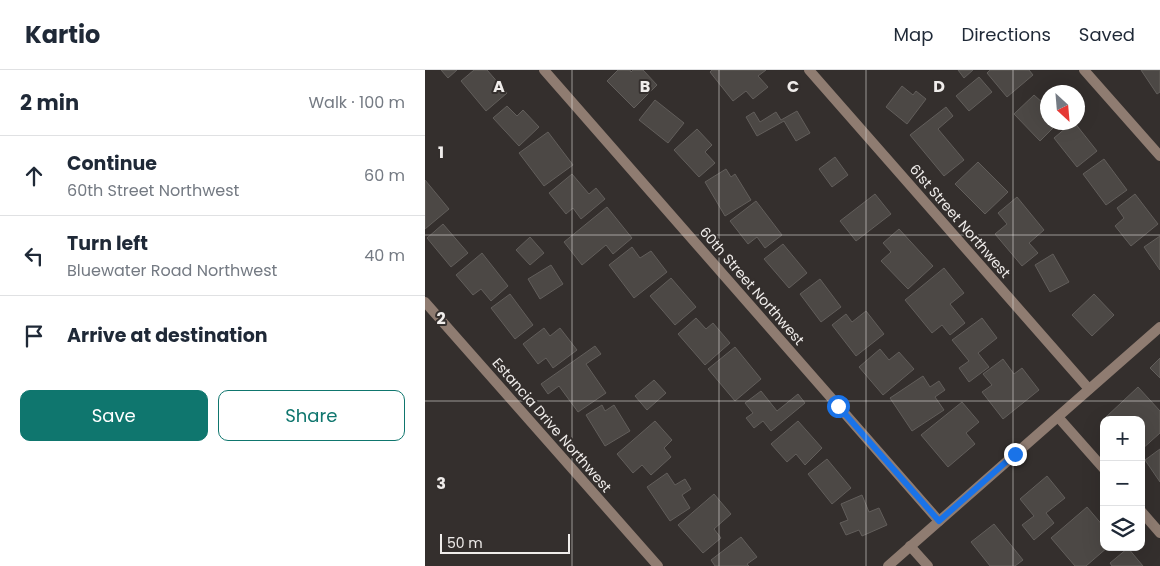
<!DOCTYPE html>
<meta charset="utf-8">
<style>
body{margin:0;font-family:Poppins,sans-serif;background:#f6f6f7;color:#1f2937}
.controls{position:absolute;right:15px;bottom:15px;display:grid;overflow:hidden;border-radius:10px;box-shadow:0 5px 20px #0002}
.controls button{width:45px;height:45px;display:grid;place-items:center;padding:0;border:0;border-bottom:1px solid #e0e1e3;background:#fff;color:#1f2937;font:25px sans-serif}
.compass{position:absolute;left:615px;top:15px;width:45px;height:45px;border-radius:50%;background:#fff;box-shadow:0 5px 20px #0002;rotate:154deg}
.scale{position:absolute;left:15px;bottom:12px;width:130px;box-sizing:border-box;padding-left:5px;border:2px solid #f0edeb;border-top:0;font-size:14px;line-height:18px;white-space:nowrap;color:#f0edeb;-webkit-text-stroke:4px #342f2d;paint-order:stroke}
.stop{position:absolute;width:15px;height:15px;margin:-11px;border:4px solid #1a73e8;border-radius:50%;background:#fff}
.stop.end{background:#1a73e8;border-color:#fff;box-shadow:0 1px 5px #0008}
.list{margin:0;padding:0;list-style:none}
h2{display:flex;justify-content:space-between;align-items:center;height:65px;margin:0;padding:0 20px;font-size:21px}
h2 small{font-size:16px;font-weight:400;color:#747a83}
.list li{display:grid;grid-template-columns:32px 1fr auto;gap:15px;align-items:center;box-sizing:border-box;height:80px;padding:0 20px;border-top:1px solid #e0e1e3}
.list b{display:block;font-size:19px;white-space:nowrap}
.list p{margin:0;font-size:16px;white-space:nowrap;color:#747a83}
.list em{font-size:16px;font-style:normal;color:#747a83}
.actions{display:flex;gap:10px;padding:15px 20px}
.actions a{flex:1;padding:11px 0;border:1px solid #0f766e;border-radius:10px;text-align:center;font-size:18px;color:#0f766e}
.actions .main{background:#0f766e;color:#fff}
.icon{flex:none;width:28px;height:28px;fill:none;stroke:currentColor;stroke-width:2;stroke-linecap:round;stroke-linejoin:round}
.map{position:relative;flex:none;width:735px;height:496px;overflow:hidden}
header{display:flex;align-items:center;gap:30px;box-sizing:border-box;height:70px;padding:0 25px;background:#fff;border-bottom:1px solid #e0e1e3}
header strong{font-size:24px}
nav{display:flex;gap:28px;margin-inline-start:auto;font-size:18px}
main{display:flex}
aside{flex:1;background:#fff}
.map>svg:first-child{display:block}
</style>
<header>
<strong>Kartio</strong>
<nav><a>Map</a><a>Directions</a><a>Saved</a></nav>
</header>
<main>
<aside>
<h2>2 min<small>Walk · 100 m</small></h2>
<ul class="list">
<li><svg class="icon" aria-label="ahead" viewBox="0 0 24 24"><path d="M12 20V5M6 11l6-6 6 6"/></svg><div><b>Continue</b><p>60th Street Northwest</p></div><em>60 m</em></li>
<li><svg class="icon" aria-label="left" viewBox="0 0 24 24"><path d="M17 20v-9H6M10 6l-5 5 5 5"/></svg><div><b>Turn left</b><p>Bluewater Road Northwest</p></div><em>40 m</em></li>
<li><svg class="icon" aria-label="arrive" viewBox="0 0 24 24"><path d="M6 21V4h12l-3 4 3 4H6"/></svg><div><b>Arrive at destination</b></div></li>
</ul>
<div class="actions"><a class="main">Save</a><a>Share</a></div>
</aside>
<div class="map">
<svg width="735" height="496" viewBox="0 0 735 496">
<rect width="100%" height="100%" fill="#342f2d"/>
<path fill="#4c4845" stroke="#625e5b" d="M16,0H32L23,8Z
M49,0H62L82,23L61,41L36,11Z
M193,0H205L206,2L208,0H218L232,15L209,38L182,11Z
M287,0H341L333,6L343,17L328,29L321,21L308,31L285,2Z
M533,0H548L539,8Z
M565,0H604L608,5L582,27L562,3Z
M716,0H735V22L732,24Z
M554,7L567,22L544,41L531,26Z
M477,16L488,25L491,21L501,29L482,54L461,37Z
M609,25L619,34L622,30V52H634L615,71L589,44Z
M230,30L259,53L243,73L214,50Z
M82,36L92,46L98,40L114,57L94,76L68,48Z
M521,37L528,46L513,59L539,90L519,106L485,65Z
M372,41L385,63L371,71L359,51L332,66L321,47L329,42L335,52L351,42L356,50Z
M648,52H649L672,81L652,97L629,68Z
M272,59L287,75L280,82L290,93L274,107L249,80Z
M123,62L148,95L119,116L94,83Z
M410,87L423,105L407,117L394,99Z
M679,89L702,120L681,135L658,104Z
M553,92L583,122L560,144L530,114Z
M301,99L306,107L310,104L326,130L300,146L280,112Z
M147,104L164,124L171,118L180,129L156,149L148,138L141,144L124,123Z
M0,110L24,139L0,159Z
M450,124L466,144L431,171L415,151Z
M710,124L733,154L706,176L690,156L699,148L692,138Z
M592,127L619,160L604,173L613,183L597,196L570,164L582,154L573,143Z
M331,131L357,165L340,178L332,167L323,174L305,151Z
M182,137L207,168L188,184L181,175L157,195L139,172Z
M18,154L43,183L26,197L2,168Z
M474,159L508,196L483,219L456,191L466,182L458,173Z
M735,166V200L719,177Z
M105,167L119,183L105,195L91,180Z
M358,174L382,203L364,218L339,189Z
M207,177L215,188L226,181L242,202L209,228L184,195Z
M57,183L83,216L66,231L56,219L48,225L31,205Z
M628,184L644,212L625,222L610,195Z
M126,195L138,214L115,229L103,209Z
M519,198L539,223L525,234L540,253L525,265L517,255L507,263L480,230Z
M246,208L271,237L250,255L225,226Z
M395,209L416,237L396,252L375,224Z
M85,224L108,255L90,269L66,238Z
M669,224L689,245L667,266L647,245Z
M441,241L459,264L431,286L407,255L421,244L427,252Z
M271,248L281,259L288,253L305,273L280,295L253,264Z
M557,248L572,268L553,283L564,297L544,312L534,298L544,291L527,270Z
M119,258L125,266L135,258L152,280L128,298L121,288L113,294L98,274Z
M170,276L176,284L161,294L181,323L153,342L134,316L123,324L116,314Z
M310,277L336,309L310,331L283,299Z
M455,279L464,290L474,282L489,299L458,325L434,297Z
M735,288V308L725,298Z
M578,289L589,304L597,298L614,320L578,349L557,322L567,315L558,304Z
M498,306L505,317L514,311L520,320L510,327L519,340L487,361L465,328Z
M229,310L241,323L222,340L210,326Z
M713,317L735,341V363L716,380V350H684L681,347Z
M336,321L352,341L373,324L380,333L346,361L338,351L329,358L321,348L328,343L320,333Z
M537,332L554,352L541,363L550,374L523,397L496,365Z
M177,335L180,341L189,335L205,361L180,376L161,345Z
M230,351L247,370L239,378L246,387L226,405L217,395L208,403L192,384Z
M373,351L397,378L380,395L371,384L362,392L346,374Z
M735,379V412L720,390Z
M402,389L426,418L407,434L383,404Z
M242,403L250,415L260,409L266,419L257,425L265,438L245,451L222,417Z
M622,406L640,428L621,443L629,453L609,470L597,455L609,446L595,429Z
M289,424L306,444L289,459L296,468L278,483L253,455Z
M437,425L444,442L454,438L462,455L437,466L434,460L421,465L415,453L423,450L416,434Z
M662,437L679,457V477H683L661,496H650L626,468Z
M569,454L598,490L590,496H565L546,472Z
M316,467L332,487L322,494L324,496H290L286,490Z
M703,478L718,496H687L685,493Z"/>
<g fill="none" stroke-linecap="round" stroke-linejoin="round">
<path stroke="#8f7c71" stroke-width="10" d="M119,0L514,451
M384,0L664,319
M659,0L735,86
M0,232L233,496
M633,347L679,399
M716,441L735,463
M485,476L503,496"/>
<path stroke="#8f7c71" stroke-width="10" d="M463,496L735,257"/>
</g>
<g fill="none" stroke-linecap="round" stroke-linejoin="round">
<path stroke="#1a73e8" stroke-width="6" d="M413,336L514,451L590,384"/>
</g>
<path fill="none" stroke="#f0edeb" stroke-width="1" stroke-opacity="0.55" d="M147,0V496M294,0V496M441,0V496M588,0V496M0,165H735M0,331H735"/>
<g text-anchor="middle" stroke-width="4" stroke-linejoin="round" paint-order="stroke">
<g font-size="14" fill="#f0edeb" stroke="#342f2d">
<text transform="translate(535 151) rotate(49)" y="5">61st Street Northwest</text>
<text transform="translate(327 216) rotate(49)" y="5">60th Street Northwest</text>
<text transform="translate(127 355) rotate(49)" y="5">Estancia Drive Northwest</text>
</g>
</g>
<g font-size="16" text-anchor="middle" font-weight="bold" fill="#f0edeb" stroke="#342f2d" stroke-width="4" stroke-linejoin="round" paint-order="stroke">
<text x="74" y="22">A</text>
<text x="220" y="22">B</text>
<text x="368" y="22">C</text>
<text x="514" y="22">D</text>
<text x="16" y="88">1</text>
<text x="16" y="254">2</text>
<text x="16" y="419">3</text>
</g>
</svg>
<div class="controls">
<button>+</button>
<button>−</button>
<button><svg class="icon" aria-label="layers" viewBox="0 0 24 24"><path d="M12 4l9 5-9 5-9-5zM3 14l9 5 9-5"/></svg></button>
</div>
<svg class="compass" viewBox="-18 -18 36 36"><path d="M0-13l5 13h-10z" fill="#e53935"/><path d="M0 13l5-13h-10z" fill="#747a83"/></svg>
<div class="scale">50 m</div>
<div class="stop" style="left:413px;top:336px"></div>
<div class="stop end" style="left:590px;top:384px"></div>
</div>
</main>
